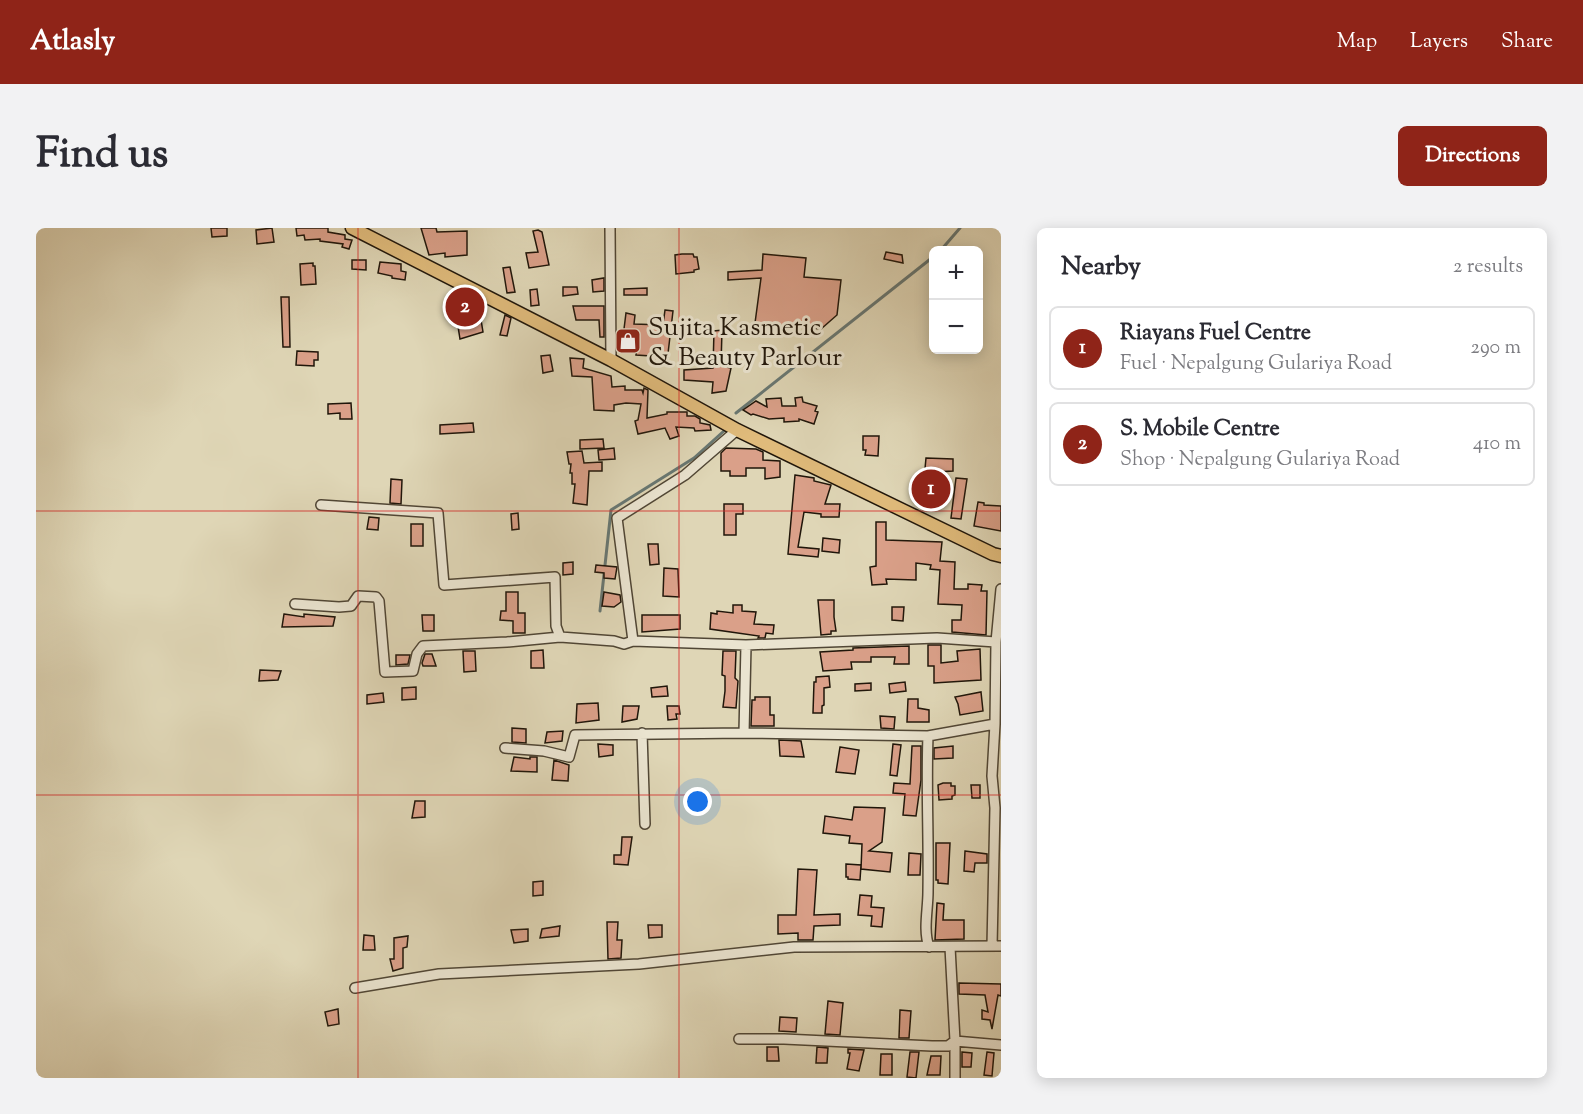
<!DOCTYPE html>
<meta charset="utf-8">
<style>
body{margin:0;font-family:"Sorts Mill Goudy",serif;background:#f2f2f3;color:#2b2b33}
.controls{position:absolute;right:18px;top:18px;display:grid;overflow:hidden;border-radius:9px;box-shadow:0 3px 15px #0003}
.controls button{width:54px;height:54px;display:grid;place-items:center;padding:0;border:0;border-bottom:2px solid #e1e1e2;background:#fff;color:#2b2b33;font:30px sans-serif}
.you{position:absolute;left:662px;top:574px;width:21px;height:21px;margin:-15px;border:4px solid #fff;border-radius:50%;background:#1a73e8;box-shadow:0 0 0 9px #1a73e833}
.badge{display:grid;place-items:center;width:39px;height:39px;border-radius:50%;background:#8f2418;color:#fff;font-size:20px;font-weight:700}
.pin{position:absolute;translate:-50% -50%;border:3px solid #fff;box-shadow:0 2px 6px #0006}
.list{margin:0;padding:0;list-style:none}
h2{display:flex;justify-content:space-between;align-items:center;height:78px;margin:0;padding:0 24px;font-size:26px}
h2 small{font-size:20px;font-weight:400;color:#7c7c81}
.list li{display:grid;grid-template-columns:39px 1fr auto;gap:18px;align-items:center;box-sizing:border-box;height:84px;margin:0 12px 12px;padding:0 12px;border:2px solid #e1e1e2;border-radius:9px}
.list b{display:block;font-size:22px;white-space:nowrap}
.list p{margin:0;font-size:20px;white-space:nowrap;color:#7c7c81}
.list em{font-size:20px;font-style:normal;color:#7c7c81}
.map{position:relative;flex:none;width:965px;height:850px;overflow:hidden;border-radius:9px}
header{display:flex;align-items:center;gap:36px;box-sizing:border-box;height:84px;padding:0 30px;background:#8f2418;color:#fff}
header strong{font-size:28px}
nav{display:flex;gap:33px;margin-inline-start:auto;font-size:21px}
.intro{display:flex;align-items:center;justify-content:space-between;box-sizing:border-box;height:144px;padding:0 36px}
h1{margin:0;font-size:42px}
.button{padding:15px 27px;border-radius:9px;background:#8f2418;color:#fff;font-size:21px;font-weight:700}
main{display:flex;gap:36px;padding:0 36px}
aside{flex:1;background:#fff;border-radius:9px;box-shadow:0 3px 15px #0003}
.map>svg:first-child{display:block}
</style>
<header>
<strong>Atlasly</strong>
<nav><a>Map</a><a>Layers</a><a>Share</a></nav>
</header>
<div class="intro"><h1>Find us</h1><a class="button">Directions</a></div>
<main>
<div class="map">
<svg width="965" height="850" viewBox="0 0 965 850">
<rect width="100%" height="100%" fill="#dfd6b6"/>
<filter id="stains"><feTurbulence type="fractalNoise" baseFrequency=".00333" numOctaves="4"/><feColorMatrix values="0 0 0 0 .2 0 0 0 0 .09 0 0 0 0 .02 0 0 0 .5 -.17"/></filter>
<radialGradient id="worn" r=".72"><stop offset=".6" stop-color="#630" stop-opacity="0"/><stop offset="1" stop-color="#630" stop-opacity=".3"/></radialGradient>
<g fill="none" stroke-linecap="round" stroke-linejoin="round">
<path stroke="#687772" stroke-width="3" d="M905,22L924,0
M700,185L897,29
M564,383L575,282L658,230L689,202"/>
</g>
<path fill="#daa089" stroke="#20160a" stroke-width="1.5" d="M175,0H191V8L176,9Z
M236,0L238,14L221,16L220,2Z
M260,0H292V4L309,7V11L316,12L313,21L306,19L307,16L284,13V11L269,12L268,7L261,8Z
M385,0H400L401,4L431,3V27L409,29V25L393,27Z
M502,2L506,4L513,37L493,40L490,25L502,24L497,3Z
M850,24L866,27L867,35L848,31Z
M646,26H657L658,29H661L663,41L658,42V44L640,46L639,27Z
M727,26L770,30L768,49L805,52L801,87L785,101L719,95L725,50L692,52V44L726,42Z
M316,32H330V42L316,41Z
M344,34L365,36V43L370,44L369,52L356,50V48L342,45Z
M277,35V38H279L280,56L265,57L264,36Z
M474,39L479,64L471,65L467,40Z
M568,50V63L557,64L556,52Z
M527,59H541L542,66L527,68Z
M611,60V67H588V61Z
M501,61L503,77L495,78L494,62Z
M245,69H253L254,119H247Z
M431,71V75H434L435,82L443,80L447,104L424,111L418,73Z
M537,78H568V109H564L563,92H540Z
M629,82L637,83L631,134L615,132V128L600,127L601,119L586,117L590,85L599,87L598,96L627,97Z
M469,87L475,90L471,108L464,107Z
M686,102L685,138L695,140L690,163L676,165L677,154L648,152V142L677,140L678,103Z
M261,123L282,124V132H278V138L260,137Z
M514,127L517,143L507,145L505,128Z
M534,130L548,131L547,140L575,148L576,159L589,158V162H606L607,165L608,160L612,162L611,190L631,186V184H651V188H659L664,191V195L674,197L675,202L659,203L658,200L640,199L643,208L634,211L629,200L602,206L599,193L602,192L605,176L590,175L578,177V183L558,182L556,149L536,148Z
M766,169L767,174L781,178L779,183L782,184L778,196L763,191V193L748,194V190L733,191L717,186L715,187L707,182L720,173L731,179L730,171L745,170L746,178H760L759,170Z
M315,175L316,191H304V185L292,186V176Z
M437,195L438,204L404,206V197Z
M827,208H843L842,228L829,227L830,222H827Z
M567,211L568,220L544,221V212Z
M578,220L579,231L563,232L562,222Z
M690,220L720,221L727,224V232L744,233V249L729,251V240H710V248H694V243H685V225Z
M546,223L548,235L566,234V243H553L551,277L537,275L539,256H536V245H534L535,236H533L531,224Z
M890,230L917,231V243L901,244V267L887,262Z
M759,247L778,250V253L795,257L789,276H804L803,289H785V286L768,284L762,319L783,321L782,329L752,326Z
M920,250L931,251L925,291L915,290Z
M355,251L366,252L365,276L354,275Z
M942,274L948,275V277L965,278V303L938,298Z
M688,276H707V286H700V307H688Z
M482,285L483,301L476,302L475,286Z
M333,289L343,290L342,302L331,301Z
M840,294H850V312L906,314L904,333L919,334L918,361H932V356L946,357L945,363H951L950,407L916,404V392H925L926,377L902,376L904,342L894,341L895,337L880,335V352L850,351L851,356L836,357L834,339L840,338Z
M375,296H387V318H375Z
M787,310L804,312L803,325L786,323Z
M612,316H622L623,336L614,337Z
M537,334V346L527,347V335Z
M560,337L581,339L579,351L568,350V345L559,344Z
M628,340L642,341L643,369L627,368Z
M470,364H482V385H489V405H477V393L464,392L465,383H470Z
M568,364L584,367L585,374L578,379L566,378Z
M782,372H798V389L800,403H795V406L785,407Z
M697,377H706V383L720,384L718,396L738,397L737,406L730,405L729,410H722L723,408L674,401L675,385L681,386V383L697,385Z
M856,379H868L867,393L856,392Z
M248,386L268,389V386L299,389L297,398L246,399Z
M386,387H398V403H387Z
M606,387H644V401L606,404Z
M892,417H905V435L922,433L921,423L944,421L945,452L898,455V438H892Z
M873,418V436H858L859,429H835V434H815L816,441L787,443L784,424L817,422V420Z
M507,422L508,440H495V423Z
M427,423H439L440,443L428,444Z
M687,423H700L699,450L702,453L700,480L687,479L689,463V448L686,447Z
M389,426H396L400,438H387L386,435Z
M360,427H374L372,436L360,437Z
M224,442L245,443L242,452L223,453Z
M793,448L794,459L788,460V477L786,478V485H777L778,454H780V449Z
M869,454L870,463L854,465L853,456Z
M835,455V462L819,463V456Z
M631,458L632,468L616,469L615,460Z
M380,459V471L366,472V460Z
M945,464L947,483L924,487L922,476L919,469Z
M347,465L348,474L331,476V467Z
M719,469H734V487H738V498H715L716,472H719Z
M872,471H882V480L893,482V494H871Z
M562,475L563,492L540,495L541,476Z
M587,478H603L601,491L586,494Z
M631,478H643L644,486H640L641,491L632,492Z
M844,488L859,489L858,501L845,500Z
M476,500L490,501V515L476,514Z
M527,503L526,513L509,515L511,504Z
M743,512L765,513L768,529L744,528Z
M562,516L577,517V527L563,529Z
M857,516L865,517L861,548L854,547Z
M876,518H885V552L880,588L867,587L869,566L857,565L858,555L874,556Z
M917,518V530L898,531V520Z
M804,519L823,522L819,546L800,544Z
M478,529L494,531V529H501V544L475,543Z
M518,532L533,537L532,553L516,552Z
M907,555H915V558H919V567L916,568V571L903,572L902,557Z
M935,557H944V570H936Z
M379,573H389V589L376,590Z
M818,579L849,580L846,614L833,623L856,625L854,644L825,641L826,616L813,615L814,608L787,605L789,588L816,592Z
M586,609H596L592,637L578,636V627H585Z
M900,615H914L912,656L902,655V652H900Z
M929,623L951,626V635H939L938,644L928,643Z
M873,625L885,626L884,647H872Z
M810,636L825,637L824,652L812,651V649H810Z
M762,641L781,642L778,687L804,686V697L778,698L777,712H762V705L742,706V687H760Z
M507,653V667L497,668V654Z
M824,667L836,668L835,679L848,680L846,699L835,698L836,688L822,687Z
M901,675L908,676L907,692H928V711L899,712Z
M571,694H582L581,712H586L585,730L572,731Z
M612,697H626V709L613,710Z
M524,698L523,708L504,710L506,701Z
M492,701V713L478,715L475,702Z
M328,707L338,708L339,722H327Z
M372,708L371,719L367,720V740L357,743L354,731H358V710Z
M923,755L965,756V768L962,767L956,801L954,792L946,791V782L952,784L949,767L923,766Z
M792,773L807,775L804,807L789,806Z
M302,781L303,796L292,798L289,784Z
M864,782L875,783L873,810H863Z
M744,789L761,790L760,804L743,803Z
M731,819H742L743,833H731Z
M781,819L792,820L791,835H780Z
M812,821L828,822L823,843L811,841L814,825H812Z
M874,824H883L880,850L871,849Z
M926,824L936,825L935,839H926Z
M951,824L958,825L956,848L948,847Z
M845,826H856V847H844Z
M895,828H905L904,847H891Z"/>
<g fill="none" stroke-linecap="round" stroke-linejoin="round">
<g stroke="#504635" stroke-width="12">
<path id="minor" d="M574,0L575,132
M701,202L649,247L581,290L597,413L710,417L708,505L892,508L959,496
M285,277L402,285L408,357L519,349L520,398L524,409
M259,376L303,379L315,378L322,368L340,369L343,373L349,444L377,443L381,426L387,418L471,414L524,409L578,413L588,416L597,413
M710,417L901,410L960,414
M606,505L609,596
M892,508C890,560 893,612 892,664C892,682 887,702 893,719
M469,520L508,523L533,529L539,507L708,505
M956,718L959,580L956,548L959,496L960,414L965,361
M914,719L919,813V850
M319,760L403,746L603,736L758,719L965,718
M703,811H748L896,818H912L919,813L965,817"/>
</g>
<g stroke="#20160a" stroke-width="15">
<path id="major" d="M316,0L575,132L701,202L957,326L965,328"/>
</g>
<use href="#minor" stroke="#eae4d0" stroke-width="9"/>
<use href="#major" stroke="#e0bb7b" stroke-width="12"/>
</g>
<path fill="none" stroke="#d62828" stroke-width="1.5" stroke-opacity="0.55" d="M322,0V850M643,0V850M0,283H965M0,567H965"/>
<defs>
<g id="shop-square" transform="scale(1.35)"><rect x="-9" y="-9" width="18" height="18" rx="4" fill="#8f2418" stroke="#eae4d0"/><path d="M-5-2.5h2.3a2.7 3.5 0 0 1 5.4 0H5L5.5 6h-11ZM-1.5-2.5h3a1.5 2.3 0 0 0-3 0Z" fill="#fff"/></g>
</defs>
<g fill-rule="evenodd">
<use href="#shop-square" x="592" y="113"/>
</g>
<g text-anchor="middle" stroke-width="6" stroke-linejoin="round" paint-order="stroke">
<g font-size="26" fill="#20160a" stroke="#eae4d0" text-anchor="start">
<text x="612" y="107">Sujita Kasmetic<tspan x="612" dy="30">&amp; Beauty Parlour</tspan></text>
</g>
</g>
<rect width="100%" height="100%" filter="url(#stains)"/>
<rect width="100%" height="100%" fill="url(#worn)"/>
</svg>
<div class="controls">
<button>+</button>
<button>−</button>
</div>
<div class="you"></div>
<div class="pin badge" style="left:895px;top:261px">1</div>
<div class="pin badge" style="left:429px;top:79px">2</div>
</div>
<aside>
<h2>Nearby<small>2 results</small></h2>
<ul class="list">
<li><span class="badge">1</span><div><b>Riayans Fuel Centre</b><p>Fuel · Nepalgung Gulariya Road</p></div><em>290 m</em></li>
<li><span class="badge">2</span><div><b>S. Mobile Centre</b><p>Shop · Nepalgung Gulariya Road</p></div><em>410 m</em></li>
</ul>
</aside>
</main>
